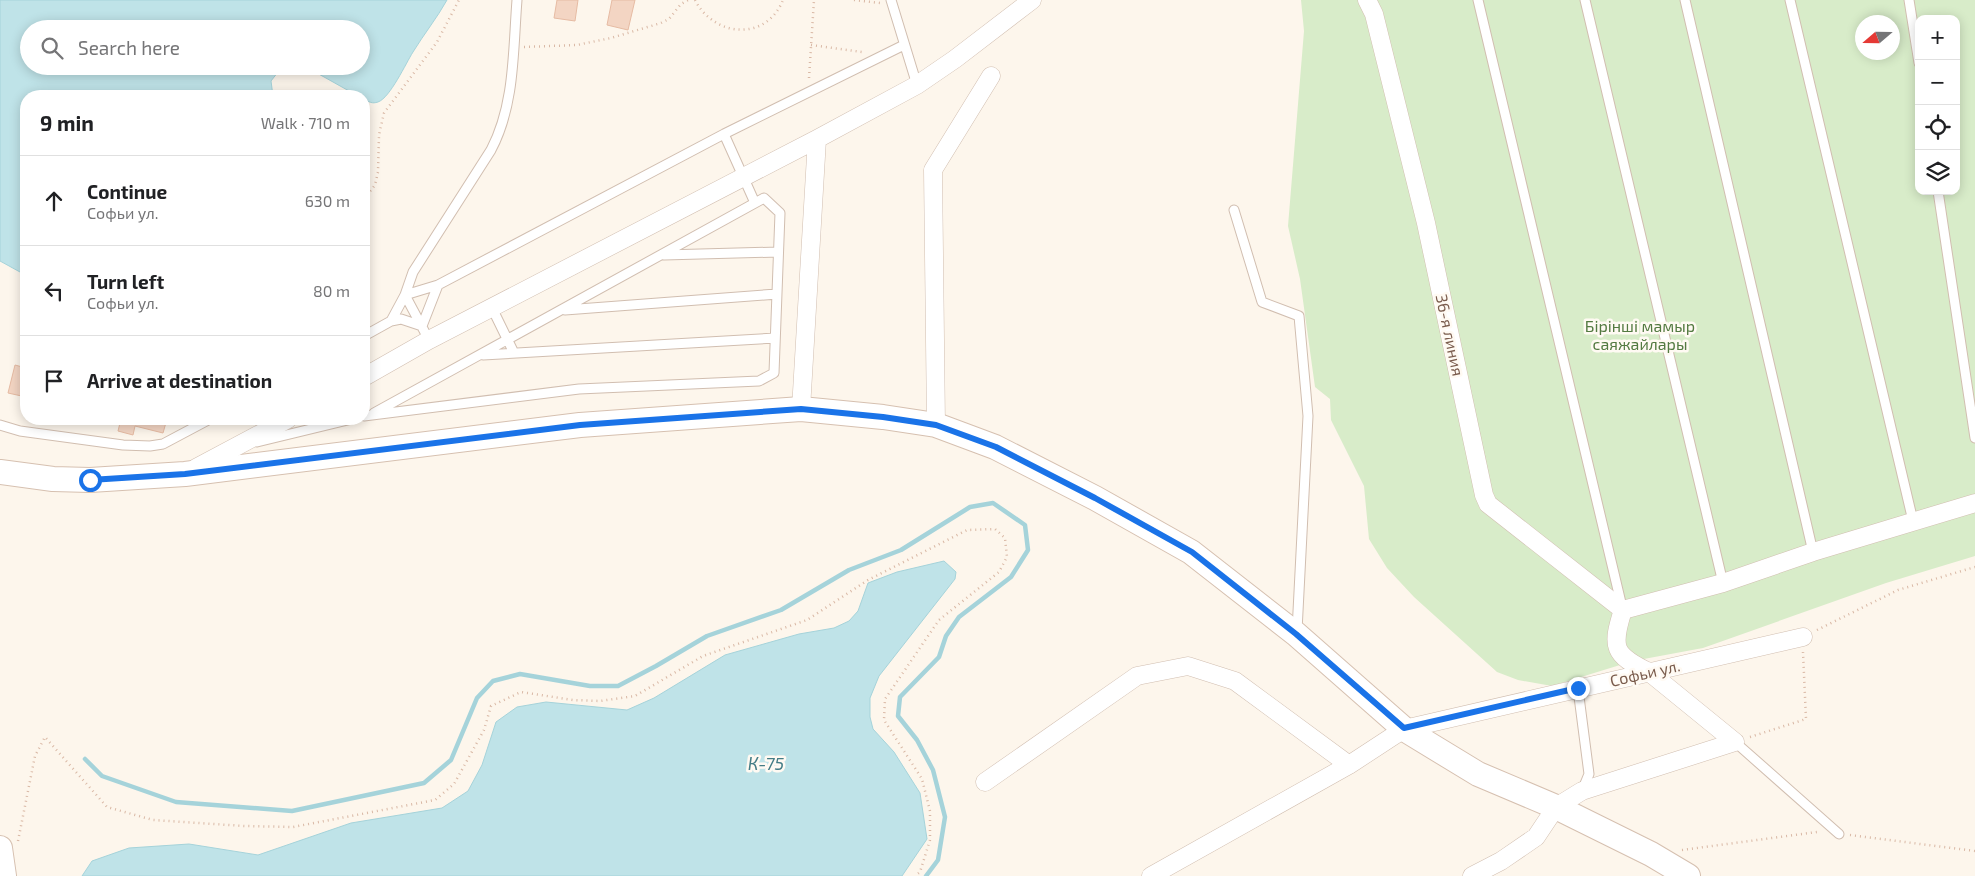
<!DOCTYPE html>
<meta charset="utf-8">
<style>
body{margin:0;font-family:"Exo 2",sans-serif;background:#f6f6f6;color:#202124}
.controls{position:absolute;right:15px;top:15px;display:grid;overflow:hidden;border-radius:10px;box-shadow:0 2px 12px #0003}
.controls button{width:45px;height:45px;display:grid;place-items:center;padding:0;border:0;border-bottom:1px solid #e0e0e0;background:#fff;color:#202124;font:25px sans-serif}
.compass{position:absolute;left:1855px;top:15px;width:45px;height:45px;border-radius:50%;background:#fff;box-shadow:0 2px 12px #0003;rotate:250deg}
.stop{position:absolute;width:15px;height:15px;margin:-11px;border:4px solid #1a73e8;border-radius:50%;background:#fff}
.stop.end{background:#1a73e8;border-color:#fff;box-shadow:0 1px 5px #0008}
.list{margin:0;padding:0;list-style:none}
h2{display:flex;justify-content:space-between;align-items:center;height:65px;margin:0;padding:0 20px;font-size:21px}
h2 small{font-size:16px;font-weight:400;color:#757577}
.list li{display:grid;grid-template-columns:32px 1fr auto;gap:15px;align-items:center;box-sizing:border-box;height:90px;padding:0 20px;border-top:1px solid #e0e0e0}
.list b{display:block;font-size:19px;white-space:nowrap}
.list p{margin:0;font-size:16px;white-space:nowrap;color:#757577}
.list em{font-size:16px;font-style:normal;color:#757577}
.icon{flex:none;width:28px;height:28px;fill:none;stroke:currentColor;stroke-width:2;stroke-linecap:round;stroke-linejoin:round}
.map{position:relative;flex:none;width:1975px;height:876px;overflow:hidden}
.search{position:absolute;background:#fff;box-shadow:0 2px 12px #0003;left:20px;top:20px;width:350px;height:55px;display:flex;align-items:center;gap:12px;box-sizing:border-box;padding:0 18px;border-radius:28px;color:#757577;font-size:19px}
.panel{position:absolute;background:#fff;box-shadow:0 2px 12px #0003;left:20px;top:90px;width:350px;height:335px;border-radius:20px}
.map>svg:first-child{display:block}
</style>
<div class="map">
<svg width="1975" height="876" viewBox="0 0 1975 876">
<rect width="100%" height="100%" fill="#fdf6ec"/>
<path fill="#d8ecc9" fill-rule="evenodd" d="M1301,0H1975V556L1886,583L1703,648L1633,661L1552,686L1518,680L1497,672L1414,597L1387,568L1369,539L1364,486L1331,420L1330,399L1315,387L1300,279L1288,226L1304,31ZM1919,19H1956V191H1919ZM1862,22H1892V52H1862Z"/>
<path fill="#bfe3e8" stroke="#a5d3da" d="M0,0H447C437,18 424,34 413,52C406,63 390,98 378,102C372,104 369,102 364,99V96H358L308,68L293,66H361V29H29V66H288L278,72L271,81L273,96H26V270L20,272L0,261Z
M944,561L956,572L955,579L879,676L870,698V717L873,729L894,752L920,793L927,839L902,876H82L92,861L129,848L189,844L258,855L351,823L442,808L468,791L482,765L496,722L517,707L546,702L627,710L654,698L725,655L799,634L834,628L849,621L858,611L868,583L897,572Z"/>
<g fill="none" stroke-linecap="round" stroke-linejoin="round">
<path stroke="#a5d3da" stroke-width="4.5" d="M85,759L102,776L176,802L292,811L424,783L451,760L477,698L493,681L520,674L590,686H618L656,666L707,636L781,610L849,570L901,550L970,507L993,503L1025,525L1028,550L1011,577L959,617L946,636L939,657L900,697L898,716L917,740L933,770L945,817L938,860L926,876"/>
</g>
<path fill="#f3d5c3" stroke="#e6bba3" d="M557,0H578L575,21L554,18Z
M612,0H635L628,30L607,25Z
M15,365L26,368V397L8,393Z
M121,419H167L163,433L135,426L133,435L118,431Z"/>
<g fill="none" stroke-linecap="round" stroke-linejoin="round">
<g stroke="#d1beb0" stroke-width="11">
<path id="lane" d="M891,0L917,85
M1478,0L1622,607
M1585,0L1723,583
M1685,0L1813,552
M1790,0L1913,521
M1909,0L1919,63
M724,134L755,203
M1938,191L1975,438
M1234,210L1262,302L1299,316L1308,416L1297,631
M664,255L778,252
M492,308L514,353
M565,310L777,294
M391,321L401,319L422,326L438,285
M364,336L391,321L405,295L438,285L724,134L904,45
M429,340L405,295L413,272L491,150C515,105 513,50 517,0
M483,355L775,338
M364,416L579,389L759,381L774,373L780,213L764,198L374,413
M0,425L20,431L123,445L150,446L163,444L210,419
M257,442L352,419
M1578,689L1589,774L1582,791
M1735,742L1839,834"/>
</g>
<g stroke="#d1beb0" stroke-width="19">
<path id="street" d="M1367,0L1374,14L1426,223L1484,495L1488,504L1623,610
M364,377L429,340L817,139L917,85L955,59L1032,0
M801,409L817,139
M936,425L933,170L991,76
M196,468L288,419
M1623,610L1723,583L1813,552L1975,503
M1623,610C1611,647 1613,655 1649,672L1735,742
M985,782L1137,676L1188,666L1235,681L1349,765
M1151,876L1349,765L1404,729L1803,637
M1472,876L1501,861L1536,837L1556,807L1582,791L1735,742"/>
</g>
<g stroke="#d6c0b0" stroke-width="26">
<path id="secondary" d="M0,472L53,479L90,480L185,474L580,425L801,409L883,417L936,425L995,447L1095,498L1191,552L1296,634L1404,729L1478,774L1556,807L1651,854L1688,876
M0,848L4,876"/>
</g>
<path stroke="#d9b8a5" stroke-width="2.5" stroke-dasharray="1 4" stroke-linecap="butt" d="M695,0C714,37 766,42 783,0
M854,0L880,3
M811,45L862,52
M524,47L577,45L611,38L661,23L669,19L681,4L688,0
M809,78L814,0
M364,199L375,185L378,172L379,135L384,113L437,42L459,0
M1817,630L1898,590L1975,567
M1750,737L1806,719L1803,652
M1850,835L1975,851
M18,841L35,756L45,737L107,807L153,820L244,826L293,827L435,800L454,784L484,730L491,706L521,692L573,700L600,701L635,696L703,656L807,620L868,580L967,530L995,529L1005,538L1007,557L999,572L939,620L885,699L884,720L922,779L930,811V840L920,872L915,876
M1682,850L1817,832"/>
<use href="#lane" stroke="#fff" stroke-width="9"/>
<use href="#street" stroke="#fff" stroke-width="18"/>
<use href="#secondary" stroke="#fff" stroke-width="24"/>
</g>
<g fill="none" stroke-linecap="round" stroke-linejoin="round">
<path stroke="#1a73e8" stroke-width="6" d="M90,480L185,474L580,425L801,409L883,417L936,425L996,447L1095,498L1192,552L1296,634L1404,728L1578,688"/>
</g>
<g text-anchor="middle" stroke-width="5" stroke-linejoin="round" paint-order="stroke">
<g font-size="16" fill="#537a41" stroke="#fffaf3">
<text x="1640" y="332">Бірінші мамыр<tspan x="1640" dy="18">саяжайлары</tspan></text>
</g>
<g font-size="16" fill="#7a5c4d" stroke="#fffaf3">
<text transform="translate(1450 335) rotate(78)" y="6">36-я линия</text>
<text transform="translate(1645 673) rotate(-13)" y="6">Софьи ул.</text>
</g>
<g font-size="18" font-style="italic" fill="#437c86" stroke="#fffaf3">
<text x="766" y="770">К-75</text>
</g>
</g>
</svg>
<div class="controls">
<button>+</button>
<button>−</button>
<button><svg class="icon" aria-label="locate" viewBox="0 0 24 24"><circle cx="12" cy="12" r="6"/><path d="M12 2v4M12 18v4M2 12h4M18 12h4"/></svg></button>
<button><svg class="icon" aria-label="layers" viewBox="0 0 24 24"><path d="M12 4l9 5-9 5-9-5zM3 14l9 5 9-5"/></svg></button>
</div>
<svg class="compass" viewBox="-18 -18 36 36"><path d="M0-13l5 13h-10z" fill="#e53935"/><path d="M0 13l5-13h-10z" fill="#757577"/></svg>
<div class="stop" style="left:90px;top:480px"></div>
<div class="stop end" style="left:1578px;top:688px"></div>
<div class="search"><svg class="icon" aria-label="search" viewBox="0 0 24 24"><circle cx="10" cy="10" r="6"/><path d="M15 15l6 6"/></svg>Search here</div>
<section class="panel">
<h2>9 min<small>Walk · 710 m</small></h2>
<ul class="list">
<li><svg class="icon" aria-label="ahead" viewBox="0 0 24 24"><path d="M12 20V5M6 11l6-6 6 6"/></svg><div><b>Continue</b><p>Софьи ул.</p></div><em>630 m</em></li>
<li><svg class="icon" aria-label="left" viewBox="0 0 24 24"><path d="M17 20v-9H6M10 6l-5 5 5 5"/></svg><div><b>Turn left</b><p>Софьи ул.</p></div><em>80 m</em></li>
<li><svg class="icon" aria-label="arrive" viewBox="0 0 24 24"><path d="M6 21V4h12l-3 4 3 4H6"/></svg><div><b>Arrive at destination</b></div></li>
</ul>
</section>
</div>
